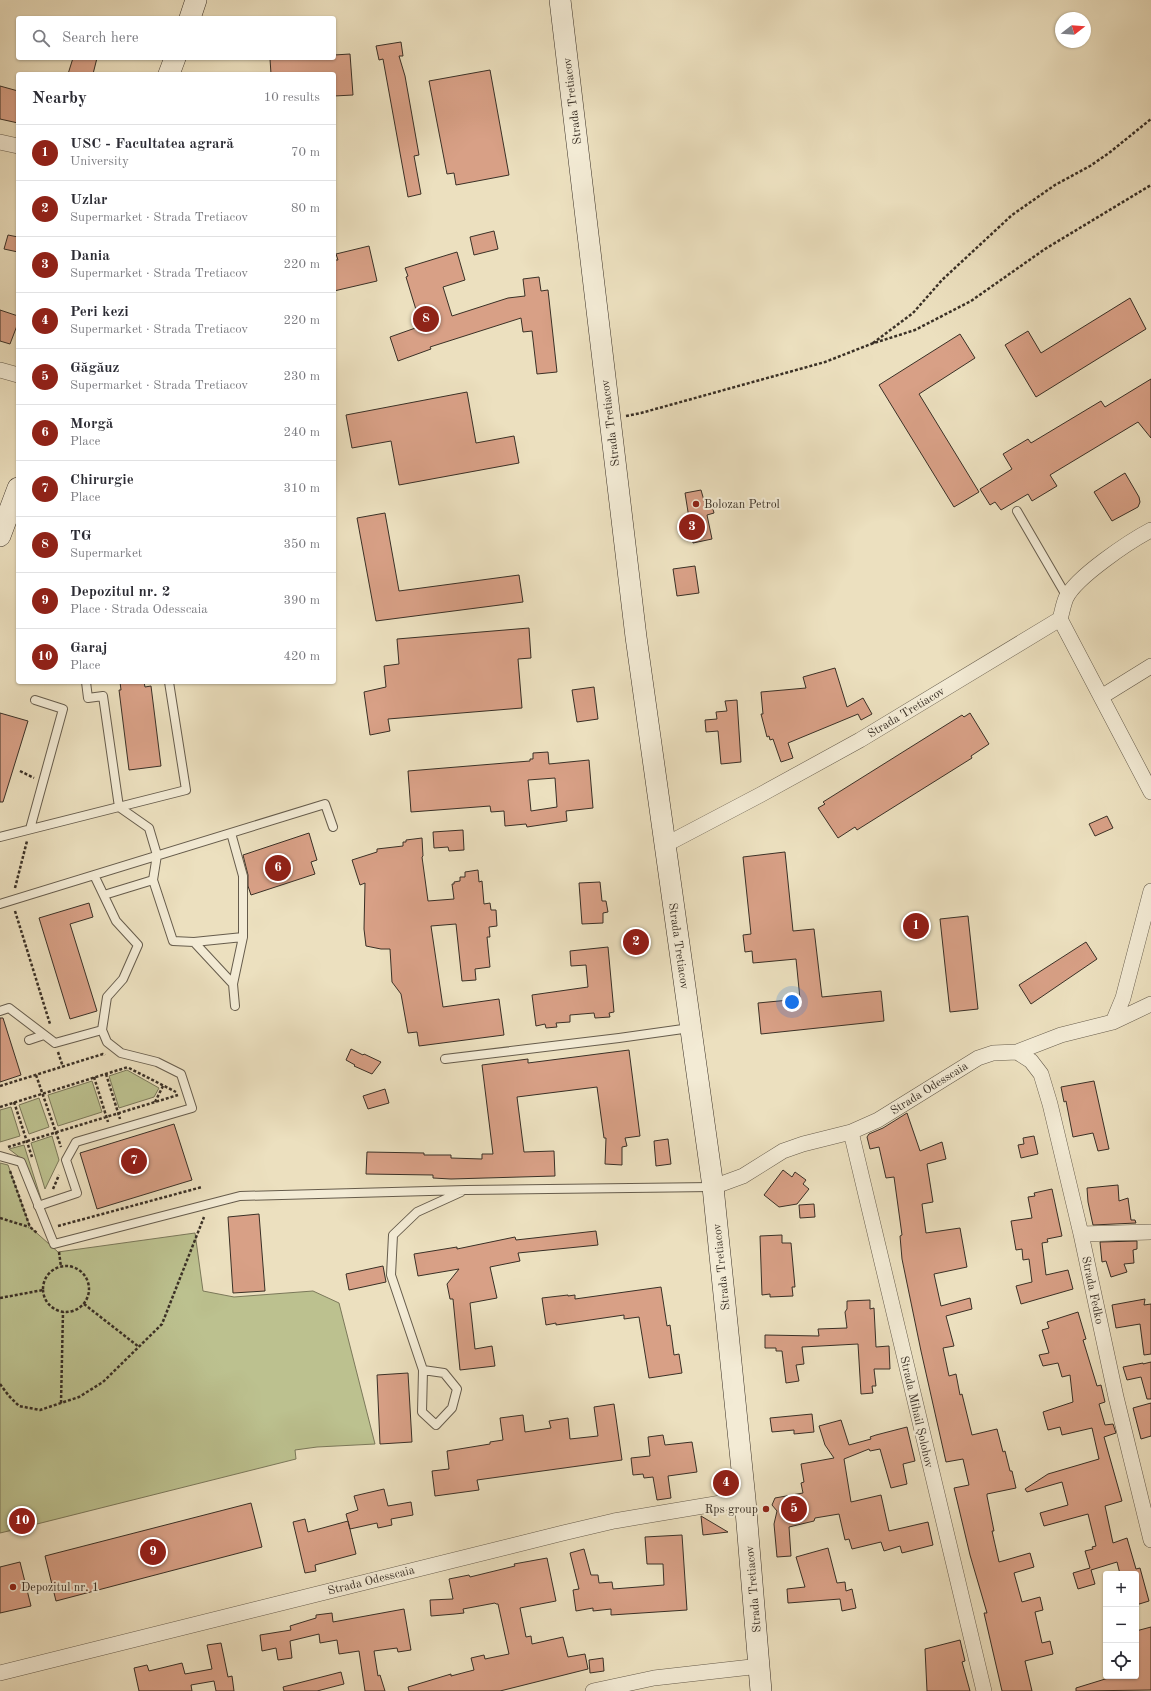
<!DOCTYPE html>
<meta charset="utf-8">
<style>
body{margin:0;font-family:"Old Standard TT",serif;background:#f7f7f7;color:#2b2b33}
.controls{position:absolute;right:12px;bottom:12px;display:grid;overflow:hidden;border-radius:4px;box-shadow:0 1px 3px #0004}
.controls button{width:36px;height:36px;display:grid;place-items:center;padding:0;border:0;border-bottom:1px solid #e1e1e2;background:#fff;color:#2b2b33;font:20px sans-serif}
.compass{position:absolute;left:1055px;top:12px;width:36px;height:36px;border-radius:50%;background:#fff;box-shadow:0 1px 3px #0004;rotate:73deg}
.you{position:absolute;left:792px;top:1002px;width:14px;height:14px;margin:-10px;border:3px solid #fff;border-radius:50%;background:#1a73e8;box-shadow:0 0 0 6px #1a73e833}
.badge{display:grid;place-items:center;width:26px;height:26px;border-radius:50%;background:#8f2418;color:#fff;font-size:13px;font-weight:700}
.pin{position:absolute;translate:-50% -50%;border:2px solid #fff;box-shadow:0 1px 4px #0006}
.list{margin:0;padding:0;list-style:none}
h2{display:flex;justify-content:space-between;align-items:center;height:52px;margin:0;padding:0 16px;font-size:17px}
h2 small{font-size:13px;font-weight:400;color:#7c7c81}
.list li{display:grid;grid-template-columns:26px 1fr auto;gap:12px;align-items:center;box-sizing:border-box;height:56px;padding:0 16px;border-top:1px solid #e1e1e2}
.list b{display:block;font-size:15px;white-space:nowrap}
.list p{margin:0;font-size:13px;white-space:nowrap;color:#7c7c81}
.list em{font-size:13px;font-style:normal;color:#7c7c81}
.icon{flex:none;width:22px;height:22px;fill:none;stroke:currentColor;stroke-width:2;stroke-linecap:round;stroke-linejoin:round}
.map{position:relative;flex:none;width:1151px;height:1691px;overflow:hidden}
.search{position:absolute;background:#fff;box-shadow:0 1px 3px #0004;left:16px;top:16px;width:320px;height:44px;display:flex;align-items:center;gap:10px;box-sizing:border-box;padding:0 14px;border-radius:4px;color:#7c7c81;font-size:15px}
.panel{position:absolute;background:#fff;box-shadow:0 1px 3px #0004;left:16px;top:72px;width:320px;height:612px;border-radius:4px}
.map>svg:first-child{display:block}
</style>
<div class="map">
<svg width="1151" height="1691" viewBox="0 0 1151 1691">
<rect width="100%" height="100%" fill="#ece0bf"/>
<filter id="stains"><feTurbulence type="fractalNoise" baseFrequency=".005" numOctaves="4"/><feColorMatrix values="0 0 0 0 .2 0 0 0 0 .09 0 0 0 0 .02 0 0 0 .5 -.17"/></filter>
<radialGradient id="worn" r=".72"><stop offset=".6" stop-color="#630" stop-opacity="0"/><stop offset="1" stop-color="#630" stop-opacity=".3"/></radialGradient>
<path fill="#bcc18f" stroke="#7b785a" d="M127,1070L159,1088L154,1097L119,1108L109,1076Z
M92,1081L102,1112L58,1126L48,1095Z
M39,1098L49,1127L29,1134L19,1105Z
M11,1107L20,1136L0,1142V1110Z
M52,1136L59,1160L45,1189L31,1143Z
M24,1145L41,1199L39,1200L22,1159L9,1149Z
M0,1163L8,1165L30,1227L58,1252L195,1233L203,1291L234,1297L313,1291L339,1303L375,1444L317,1447L295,1450L296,1459L29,1526L27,1514L14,1516L17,1529L0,1533Z"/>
<path fill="#d8a086" stroke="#3a3026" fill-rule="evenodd" d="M401,42L403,56H399L405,76L419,155L414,156L421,194L408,197L383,59L379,60L376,46Z
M350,54L353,95L334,96V74H271L270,59L334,58V55Z
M73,58H97L93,74H68Z
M490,70L509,175L456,185L454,173L447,174L429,81Z
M0,86L18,91V123L0,119Z
M494,231L498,249L474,255L470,237Z
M8,235L18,237V252L4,249Z
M369,246L377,281L334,291V260H338L336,254Z
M457,252L465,280L443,287L452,316L508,298L525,296L523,279L539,277L541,291L548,290L557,372L537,374L532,331L523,332L521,318L430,347L431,349L398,361L390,337L421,326L406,277L408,276L405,268Z
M1130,298L1146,329L1036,397L1005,345L1028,331L1041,353Z
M0,310L18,316V323L10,344L0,341Z
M960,334L975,358L919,394L979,492L954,507L879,385Z
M1151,379V438L1138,422L1050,475L1057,486L1032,501L1028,494L1001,510L995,502L990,505L980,489L1012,469L1003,454L1028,439L1031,443L1101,401L1105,407Z
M467,392L476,443L514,436L519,463L399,485L391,441L352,448L346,415Z
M1125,473L1139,497L1140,502L1138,507L1112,521L1094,492Z
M701,490L705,504L711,502L714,513L707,515L712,539L693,543L685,493Z
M385,513L399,591L519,575L523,602L376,621L357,518Z
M695,566L699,593L677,596L673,569Z
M529,628L531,658L518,659L522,708L388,719L390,731L370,735L364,692L386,687L384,666L399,664L397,639Z
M835,668L847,707L863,698L872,714L861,720L858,714L788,743L793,758L781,762L773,739L770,740L769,736L767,737L761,714H763L761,692L806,688L803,677Z
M120,682H144L145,687L151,686L161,766L129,770L119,690H121Z
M594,687L598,719L577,722L572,690Z
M737,700L741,762L721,764L718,731L706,732L705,720L717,719L716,712L727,711L725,701Z
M0,713L28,721L3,802H0Z
M970,713L989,744L971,756L972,758L857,830L855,827L838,838L818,808L825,804L823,802L962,715L964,717Z
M548,752L549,764L589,760L593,808L566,811L567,821L527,827L526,824L505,826L504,811L491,812L490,806L411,812L408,771L530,761V759H533V753ZM555,778L557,807L531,811L528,780Z
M1107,816L1113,828L1095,836L1089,824Z
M463,830L464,850L449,851L448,847L434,848L433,832Z
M309,833L317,860L311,862L315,874L251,895L248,886V875L243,855Z
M422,838L423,856L422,857L428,901L454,899L452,884H454V882L460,881V877H465V872L478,870L479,882L482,881L484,904L490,903L491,910H496L497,926L489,927L490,937H487L490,967L475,969L476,980L462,981L456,924L431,926L443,1007L499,999L504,1035L419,1046L417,1032L408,1033L401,994L392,982L390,949H381L366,946L364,929L365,883L360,885L352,860L377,852V849L403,846V842H406V840Z
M785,852L793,931L814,929L822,997L881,991L884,1021L761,1034L758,1003L800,999L796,959L753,963L752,951L745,952L743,935L751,934L743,857Z
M600,882L602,901H606L608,912L603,913V923L582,924L579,883Z
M89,903L93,917L70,924L97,1011L70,1019L39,918Z
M968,916L978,1009L950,1012L940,919Z
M1086,942L1097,959L1031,1004L1019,985Z
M608,947L614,1012L609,1013L610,1017L595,1018L594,1013L570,1015V1022L556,1023L557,1027L546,1028L545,1024L536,1026L532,995L588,987L586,965L571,966L570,951Z
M0,1018H3L21,1075L0,1082Z
M351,1049L363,1055L364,1054L381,1062L372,1074L354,1066L355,1065L346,1060Z
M629,1050L640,1136L625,1138L627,1146L622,1147V1165L605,1164L606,1138H604L597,1087L517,1097L524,1152L554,1151L555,1176L451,1179L433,1178V1175L366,1174L367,1152L424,1153V1155H451V1158L482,1159V1154H493L482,1065L528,1059V1063Z
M1094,1081L1109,1149L1098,1151L1093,1133L1073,1137L1066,1101L1064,1102L1061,1087Z
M385,1089L389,1103L368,1109L363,1096Z
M907,1113L920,1151L942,1142L946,1159L927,1164L933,1202L922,1204L926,1233L960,1228L967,1267L934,1274L941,1306L970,1298L972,1309L946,1316L954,1346L943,1348L949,1376L956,1374L960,1395L962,1394L972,1435L997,1429L1003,1452L1005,1451L1010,1471H1012L1016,1488L987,1494V1496L994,1531H992L999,1562L1030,1553L1034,1567L1014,1573L1022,1602L1040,1597L1043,1610L1035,1612L1042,1643L1050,1641L1053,1654L1025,1661L1032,1691H1002L984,1613H987L970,1555L954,1488L969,1485L963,1459L946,1462L921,1351L902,1259L900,1236L902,1235L894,1177L886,1178L879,1147L870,1149L867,1137L869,1134L883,1128Z
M174,1124L192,1180L97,1209L80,1153Z
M1034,1136L1038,1154L1021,1158L1018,1145L1024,1144L1023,1138Z
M668,1139L671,1164L656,1166L654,1141Z
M783,1170L792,1177L795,1172L806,1180L803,1184L809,1189L797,1204L779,1207L764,1195Z
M1118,1185L1119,1201L1128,1198L1131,1220H1135L1136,1223L1093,1225L1088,1202L1087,1188Z
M1052,1189L1062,1236L1047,1239L1048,1242L1042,1243L1046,1275L1068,1270L1073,1289L1021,1304L1016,1286L1032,1282L1029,1259L1023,1260L1022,1249L1016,1250L1011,1221L1032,1218L1028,1197L1035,1196L1034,1193Z
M814,1204L815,1217L800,1218L799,1205Z
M259,1214L265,1291L233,1293L228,1217Z
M596,1231L598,1245L518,1253L520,1261L490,1267L497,1298L470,1303L475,1349L492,1346L495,1366L460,1370L453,1299H450L447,1284L459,1269L418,1276L414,1254L457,1247V1249L515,1237L516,1240Z
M782,1235V1243H791L795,1287H792L793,1296L770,1297V1294L762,1295L760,1236Z
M1137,1241V1249L1133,1250L1134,1263L1124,1264L1127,1272L1111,1277L1106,1261L1102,1262L1100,1242Z
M383,1266L386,1282L349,1290L346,1274Z
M661,1287L667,1326L670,1325L674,1355L679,1354L682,1373L649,1378L639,1317L624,1319V1315L556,1325V1323L546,1325L542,1298L568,1295V1296L575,1295V1299Z
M1145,1299L1144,1305L1151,1304V1354L1144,1355L1140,1324L1116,1328L1112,1305Z
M870,1300V1309L874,1308L876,1347L889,1346L890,1369H874L876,1386H872L873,1393L861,1394L858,1344L802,1347L804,1364L796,1365L799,1381L786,1383L782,1351H776V1348H765V1335L819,1336L818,1329L847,1328L845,1312L847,1309V1301Z
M1078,1312L1086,1339L1083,1340L1097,1386L1101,1385L1105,1402L1099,1404L1105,1425L1113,1424L1116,1433L1104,1437L1122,1501L1105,1506L1113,1543L1127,1538L1136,1569L1140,1568L1149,1601L1136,1605V1574H1120L1117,1562L1091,1570L1095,1584L1078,1589L1073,1573L1090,1568L1085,1551L1093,1549L1092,1547L1096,1546L1088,1514L1044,1526L1040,1513L1068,1505L1062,1482L1027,1492L1025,1489L1048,1474L1099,1459L1092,1428L1062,1435L1060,1427L1048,1430L1043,1412L1073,1402L1070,1375L1062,1377L1058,1363L1043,1366L1039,1355L1049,1353L1042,1330L1049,1328L1047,1322Z
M1151,1362V1399H1147L1141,1377L1127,1380L1123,1367L1143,1363V1364Z
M408,1373L412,1442L380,1444L377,1375Z
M1151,1403V1436L1141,1439L1133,1408Z
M614,1404L622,1460L477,1480L479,1490L435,1496L432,1471L449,1469L447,1451L490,1444V1442L503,1440L500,1418L523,1415L525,1432L551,1428L549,1421L568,1418L570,1439L598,1436L594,1407Z
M812,1414L814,1432L794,1434V1430L772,1432L770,1418Z
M841,1420L849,1445L871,1439L870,1437L876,1435L907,1427L915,1461L903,1464L907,1484L891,1488L880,1449L870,1451L869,1449L844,1459L851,1502L881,1495L889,1531L928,1522L933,1545L902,1553L900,1546L884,1551L881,1542L852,1549L849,1539L845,1540L839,1514L815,1518L814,1521L789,1527L791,1556L777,1557L774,1524L777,1511L772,1505L775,1498L803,1493L801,1483L804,1482L801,1464L834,1458L825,1445L819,1426Z
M663,1435L665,1445L692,1442L697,1472L668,1476L671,1498L657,1500L653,1477L644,1478L643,1474L633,1475L631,1458L650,1456L648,1437Z
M384,1489L388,1506L411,1502L413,1515L391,1519L392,1525L378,1528L377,1523L350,1529L346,1514L358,1510L354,1496Z
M251,1503L262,1547L56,1601L45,1556Z
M27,1514L30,1531L18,1534L14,1516Z
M701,1516L728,1532L703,1535Z
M305,1519L308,1532L348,1521L356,1554L315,1565L316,1571L305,1573L293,1522Z
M682,1535L687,1610L611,1615V1609L593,1611V1608L576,1611L573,1590L579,1589L570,1553L584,1549L591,1575H598L599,1583L612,1582L613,1589L664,1585L663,1564H647L645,1537Z
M828,1548L837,1583L845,1582L846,1591L852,1589L856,1608L842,1611L840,1599L788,1603L787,1589L805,1587L796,1557Z
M547,1558L556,1601L520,1608L526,1637L531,1636L532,1644L563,1637L568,1657L585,1654L588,1669L500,1691H409L408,1687L451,1674V1676L474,1670L471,1658L484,1655L485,1659L509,1654L498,1604H496L495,1603L463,1609L464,1613L455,1614L431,1616L430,1600L453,1599L449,1579L469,1575L470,1577L515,1566L514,1564Z
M20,1562L31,1606L0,1613V1567Z
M404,1609L411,1650L398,1652L397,1648L374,1651L378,1676L380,1675L385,1691H365L359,1651L339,1654L337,1640L320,1643L319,1634L290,1641L292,1658L278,1660L276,1648L262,1651L260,1635L291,1630L290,1626L316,1618V1615L332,1613L333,1622Z
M1151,1627V1690L1076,1691V1688L1115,1676H1136V1631Z
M960,1640L965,1661L962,1662L970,1691H927L925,1649Z
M221,1643L228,1677L232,1676L234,1691H216L214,1681L191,1685L192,1691H139L134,1668L147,1665L149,1671L182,1663L185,1674L212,1669L207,1645Z
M603,1658L604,1671L590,1673L589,1660Z
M341,1672L344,1684L317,1691H284L283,1687Z"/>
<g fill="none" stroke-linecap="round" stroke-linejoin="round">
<g stroke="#665c4c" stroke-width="10">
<path id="lane" d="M1017,511L1067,597
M86,682L88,698L103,696L119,807L149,828L157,855L153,880L173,941L194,942L233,984L235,1006
M30,829L63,709L35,700
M231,833L243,876V937L233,984
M0,837L186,790L169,682
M104,895L153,880
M0,904L325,804L333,827
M194,942L243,937
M0,1011L9,1008L55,1043L102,1030
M29,1040L44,1035
M445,1059L619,1038L690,1028
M0,1156L21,1162L54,1244L240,1196L466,1190L712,1187
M38,1206L77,1193L66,1160L76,1142L192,1108L181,1074L157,1062L121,1053L107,1042L102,1030L107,997L123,979L138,945L116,921L94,875
M423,1370L422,1412L436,1425L452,1408L457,1389L444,1373L423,1370L391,1275L393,1235L417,1212L461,1192"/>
</g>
<g stroke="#665c4c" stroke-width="16">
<path id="street" d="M0,142L18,146
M0,370L18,375
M1151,530C1130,541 1076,577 1066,598C1063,605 1062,613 1060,619L1151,792
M1101,697L1151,666
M665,845L760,795L860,740L1060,619
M1113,1022L1123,998L1151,891
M1017,1052L1031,1061L1041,1074L1050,1104L1081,1234L1116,1397L1151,1540
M851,1132L984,1691
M713,1187L743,1176L783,1151L803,1144L851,1132L878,1120L978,1058L993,1053L1017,1052L1061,1035L1113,1022L1151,1004
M1081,1234L1151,1232
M0,1673L563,1533L614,1521L745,1499
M593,1691L654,1678L760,1666"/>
</g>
<g stroke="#3a3026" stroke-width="22">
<path id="secondary" d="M560,0L636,637L713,1187L745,1499L761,1691
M190,18L196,0
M169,74L175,58
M0,536L18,488"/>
</g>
<path stroke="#3a3026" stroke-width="2.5" stroke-dasharray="3 2" stroke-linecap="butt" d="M873,343L913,313L942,280L1012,215L1055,185L1090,166L1109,153L1151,119
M626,416L641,413L825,362L871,344L915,330L971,301L1045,249L1151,185
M20,771L34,778
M15,888L27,841
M15,911L50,1024
M58,1052L63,1067
M129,1068L176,1092
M106,1074L120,1119
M36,1075L61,1147
M94,1077L108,1122
M0,1086L103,1054L105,1055
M14,1102L32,1157
M155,1102L163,1086
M0,1107L128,1067
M8,1147L178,1095
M10,1171L30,1227L37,1233
M53,1189L59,1175
M0,1218L29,1227
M58,1226L202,1187
M59,1252L61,1267
M43 1289a23 23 0 1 1 46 0a23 23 0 1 1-46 0Z
M0,1298L43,1290
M84,1304L139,1347
M0,1384L9,1396L19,1406L40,1410L79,1397L103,1382L162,1324L204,1217
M61,1403L63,1312"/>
<use href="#lane" stroke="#f3ebd5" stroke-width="8"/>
<use href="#street" stroke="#f3ebd5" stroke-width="15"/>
<use href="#secondary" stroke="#f3ebd5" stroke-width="21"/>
</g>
<g fill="#8f2418" stroke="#f3ebd5" stroke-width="1.5">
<circle cx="696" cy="504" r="4"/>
<circle cx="766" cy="1509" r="4"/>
<circle cx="13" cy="1587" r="4"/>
</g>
<g text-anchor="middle" stroke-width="4" stroke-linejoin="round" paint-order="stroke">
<g font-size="12" fill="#3a3026" stroke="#f3ebd5">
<text transform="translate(572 101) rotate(-97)" y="4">Strada Tretiacov</text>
<text transform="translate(610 423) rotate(-97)" y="4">Strada Tretiacov</text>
<text transform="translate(906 712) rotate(-31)" y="4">Strada Tretiacov</text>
<text transform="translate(679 946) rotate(82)" y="4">Strada Tretiacov</text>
<text transform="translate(929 1088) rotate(-32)" y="4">Strada Odesscaia</text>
<text transform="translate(721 1267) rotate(-96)" y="4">Strada Tretiacov</text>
<text transform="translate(1093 1290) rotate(78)" y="4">Strada Fedko</text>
<text transform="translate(917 1412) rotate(77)" y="4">Strada Mihail Șolohov</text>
<text transform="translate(371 1580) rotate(-14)" y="4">Strada Odesscaia</text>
<text transform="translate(753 1589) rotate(-95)" y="4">Strada Tretiacov</text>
</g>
<g font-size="12" fill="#3a3026" stroke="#f3ebd5" text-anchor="start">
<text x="704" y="508">Bolozan Petrol</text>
<text x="758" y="1513" text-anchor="end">Rps group</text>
<text x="21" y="1591">Depozitul nr. 1</text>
</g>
</g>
<rect width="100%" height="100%" filter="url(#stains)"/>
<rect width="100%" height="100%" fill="url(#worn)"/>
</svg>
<div class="controls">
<button>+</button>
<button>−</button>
<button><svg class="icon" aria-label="locate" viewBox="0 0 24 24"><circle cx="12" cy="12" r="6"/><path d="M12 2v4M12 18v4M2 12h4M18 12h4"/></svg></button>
</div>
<svg class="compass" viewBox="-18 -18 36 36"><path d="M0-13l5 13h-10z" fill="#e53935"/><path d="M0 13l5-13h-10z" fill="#7c7c81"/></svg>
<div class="you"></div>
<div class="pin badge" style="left:916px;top:926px">1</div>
<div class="pin badge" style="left:636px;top:942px">2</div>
<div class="pin badge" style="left:692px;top:527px">3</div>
<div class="pin badge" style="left:726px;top:1483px">4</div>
<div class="pin badge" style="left:794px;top:1509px">5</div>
<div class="pin badge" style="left:278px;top:868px">6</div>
<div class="pin badge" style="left:134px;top:1161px">7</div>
<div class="pin badge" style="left:426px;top:319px">8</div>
<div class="pin badge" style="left:153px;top:1552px">9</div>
<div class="pin badge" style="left:22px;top:1521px">10</div>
<div class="search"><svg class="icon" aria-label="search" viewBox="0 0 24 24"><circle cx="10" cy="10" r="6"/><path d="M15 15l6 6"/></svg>Search here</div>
<section class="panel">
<h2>Nearby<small>10 results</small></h2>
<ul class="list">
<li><span class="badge">1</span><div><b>USC - Facultatea agrară</b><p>University</p></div><em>70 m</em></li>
<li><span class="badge">2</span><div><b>Uzlar</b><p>Supermarket · Strada Tretiacov</p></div><em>80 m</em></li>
<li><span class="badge">3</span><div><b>Dania</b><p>Supermarket · Strada Tretiacov</p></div><em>220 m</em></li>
<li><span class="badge">4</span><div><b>Peri kezi</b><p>Supermarket · Strada Tretiacov</p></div><em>220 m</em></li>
<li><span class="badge">5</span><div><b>Găgăuz</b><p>Supermarket · Strada Tretiacov</p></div><em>230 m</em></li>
<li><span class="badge">6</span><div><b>Morgă</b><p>Place</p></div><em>240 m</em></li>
<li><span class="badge">7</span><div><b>Chirurgie</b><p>Place</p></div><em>310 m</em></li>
<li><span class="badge">8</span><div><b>TG</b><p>Supermarket</p></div><em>350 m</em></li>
<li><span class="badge">9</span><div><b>Depozitul nr. 2</b><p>Place · Strada Odesscaia</p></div><em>390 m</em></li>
<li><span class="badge">10</span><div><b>Garaj</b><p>Place</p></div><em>420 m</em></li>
</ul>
</section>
</div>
